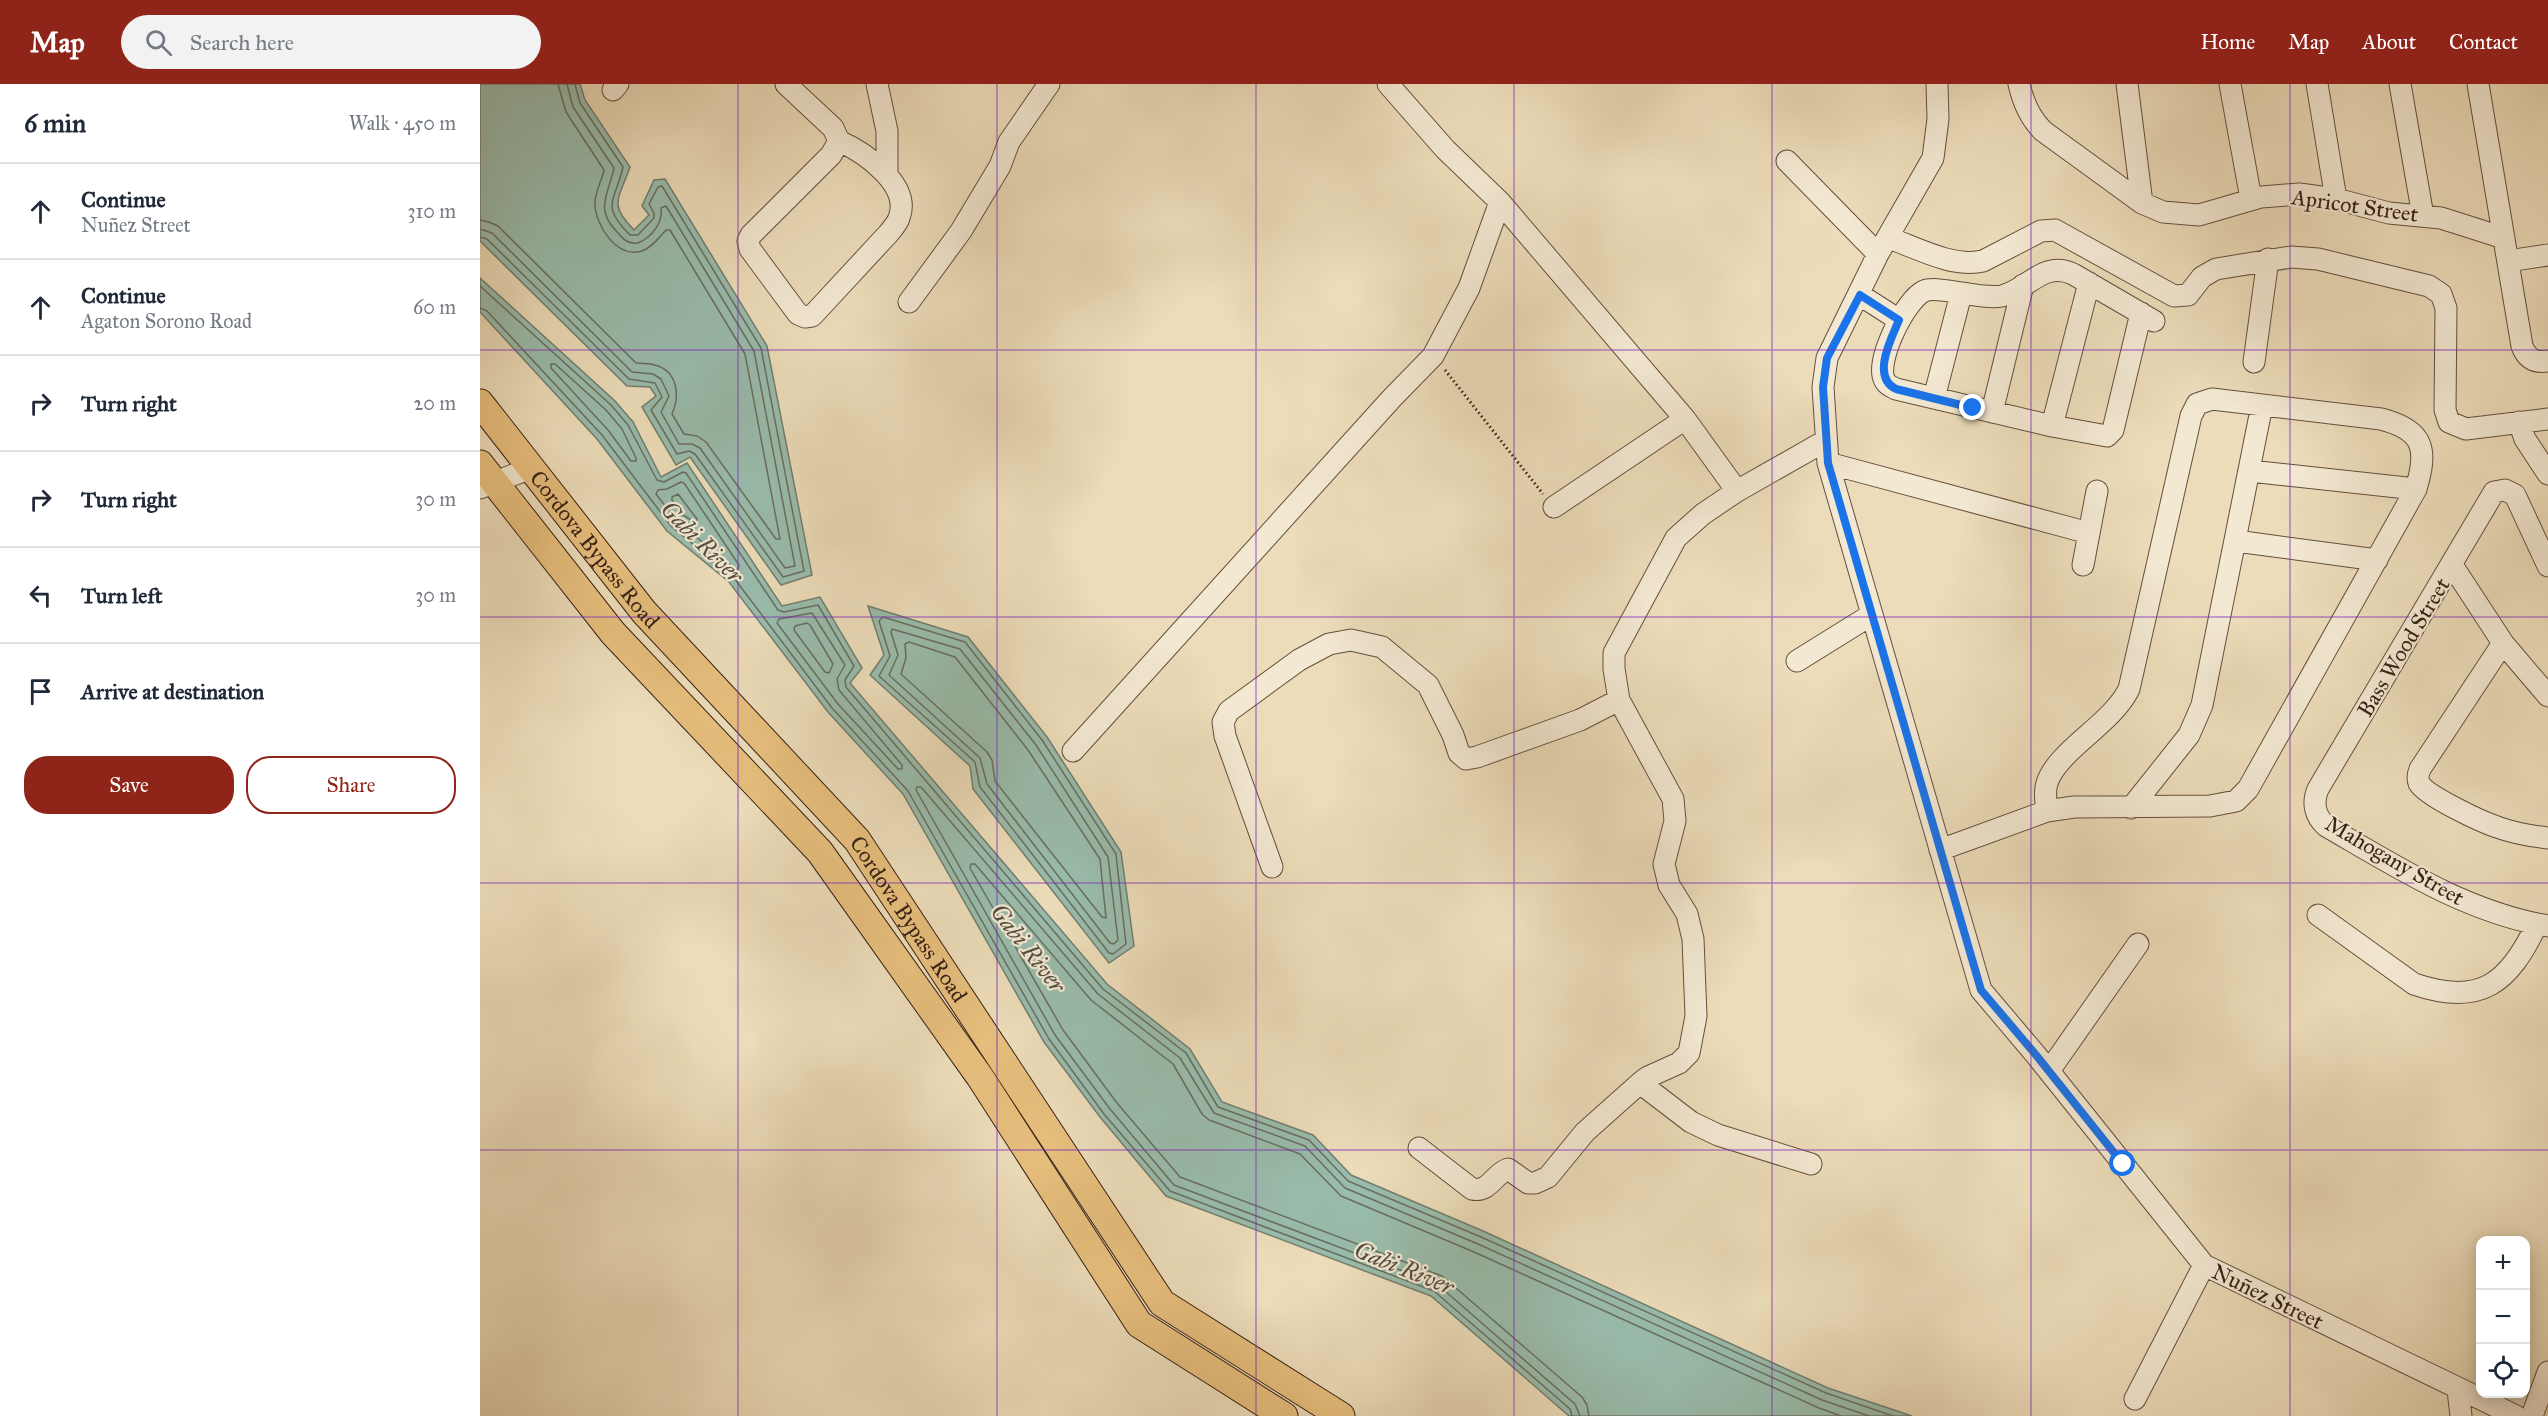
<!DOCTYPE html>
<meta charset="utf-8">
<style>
body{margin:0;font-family:"IM FELL Great Primer",serif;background:#f2f2f3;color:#1f2937}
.controls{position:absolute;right:18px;bottom:18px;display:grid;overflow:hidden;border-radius:12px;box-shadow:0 3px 15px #0003}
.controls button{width:54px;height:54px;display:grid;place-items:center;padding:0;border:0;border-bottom:2px solid #e0e1e3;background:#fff;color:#1f2937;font:30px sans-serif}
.stop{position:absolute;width:18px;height:18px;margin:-14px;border:4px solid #1a73e8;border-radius:50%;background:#fff}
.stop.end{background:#1a73e8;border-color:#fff;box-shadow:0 2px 6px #0008}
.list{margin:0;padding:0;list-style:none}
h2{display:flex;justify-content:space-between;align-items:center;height:78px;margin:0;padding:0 24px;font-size:26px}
h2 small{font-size:20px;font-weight:400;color:#747a83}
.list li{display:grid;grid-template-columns:39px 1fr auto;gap:18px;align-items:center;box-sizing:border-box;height:96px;padding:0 24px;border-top:2px solid #e0e1e3}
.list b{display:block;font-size:22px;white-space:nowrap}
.list p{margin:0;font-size:20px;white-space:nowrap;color:#747a83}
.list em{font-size:20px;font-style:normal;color:#747a83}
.actions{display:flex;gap:12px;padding:18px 24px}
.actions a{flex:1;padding:14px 0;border:2px solid #8f2418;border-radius:24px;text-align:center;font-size:21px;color:#8f2418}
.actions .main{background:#8f2418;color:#fff}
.icon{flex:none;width:33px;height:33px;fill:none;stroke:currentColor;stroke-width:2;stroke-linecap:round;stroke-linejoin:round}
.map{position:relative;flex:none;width:2068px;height:1332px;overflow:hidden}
header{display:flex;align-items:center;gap:36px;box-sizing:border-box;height:84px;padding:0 30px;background:#8f2418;color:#fff}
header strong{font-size:28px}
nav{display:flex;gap:33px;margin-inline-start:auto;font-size:21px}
.search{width:420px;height:54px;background:#f2f2f3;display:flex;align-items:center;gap:15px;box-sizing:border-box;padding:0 21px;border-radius:33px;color:#747a83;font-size:22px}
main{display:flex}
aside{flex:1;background:#fff}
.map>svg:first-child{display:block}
</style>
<header>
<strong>Map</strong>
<div class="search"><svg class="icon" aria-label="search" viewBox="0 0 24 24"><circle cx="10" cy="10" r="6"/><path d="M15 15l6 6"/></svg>Search here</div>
<nav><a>Home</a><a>Map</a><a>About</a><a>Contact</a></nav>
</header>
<main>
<aside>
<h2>6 min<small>Walk · 450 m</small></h2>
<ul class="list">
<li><svg class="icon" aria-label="ahead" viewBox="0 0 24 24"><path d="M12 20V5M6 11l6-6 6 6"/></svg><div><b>Continue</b><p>Nuñez Street</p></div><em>310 m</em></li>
<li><svg class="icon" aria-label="ahead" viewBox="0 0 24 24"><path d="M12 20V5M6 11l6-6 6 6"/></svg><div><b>Continue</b><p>Agaton Sorono Road</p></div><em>60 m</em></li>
<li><svg class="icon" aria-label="right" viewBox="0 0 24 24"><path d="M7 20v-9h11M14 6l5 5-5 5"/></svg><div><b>Turn right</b></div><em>20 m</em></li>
<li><svg class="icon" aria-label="right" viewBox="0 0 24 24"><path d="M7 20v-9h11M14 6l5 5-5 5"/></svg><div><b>Turn right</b></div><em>30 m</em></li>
<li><svg class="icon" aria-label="left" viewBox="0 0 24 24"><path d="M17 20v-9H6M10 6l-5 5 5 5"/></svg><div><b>Turn left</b></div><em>30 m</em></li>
<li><svg class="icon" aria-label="arrive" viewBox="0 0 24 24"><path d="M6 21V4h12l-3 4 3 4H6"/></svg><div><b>Arrive at destination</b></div></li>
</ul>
<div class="actions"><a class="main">Save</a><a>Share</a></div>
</aside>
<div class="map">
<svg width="2068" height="1332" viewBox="0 0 2068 1332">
<rect width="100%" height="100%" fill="#ecdcb9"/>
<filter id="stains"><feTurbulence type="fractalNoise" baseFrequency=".00333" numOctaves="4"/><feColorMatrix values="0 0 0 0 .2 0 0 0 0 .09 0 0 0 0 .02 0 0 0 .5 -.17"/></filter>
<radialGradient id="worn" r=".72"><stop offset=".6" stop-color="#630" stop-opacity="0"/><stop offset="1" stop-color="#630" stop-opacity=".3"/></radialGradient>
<path fill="#99bcac" stroke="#727e70" stroke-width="1.5" d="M0,0H100L105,16L150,83C139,115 128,120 154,146L169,131L162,122L174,96L185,95L287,262L332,491L301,501L210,373L196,381L162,323L176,312L170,303L147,302L0,157Z
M0,194L135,317L153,338L181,393L207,379L302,522L340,513L382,584L370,599L627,900L710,965L742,1018L833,1051L871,1091L1003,1147L1348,1304L1432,1332H1089L951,1212L686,1112L620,1033L564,958L423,710L348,628L249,498L187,447L117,355L0,228Z
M388,522L488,553L567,653L641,768L654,862L629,879L493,705L490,682L390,591L404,571Z"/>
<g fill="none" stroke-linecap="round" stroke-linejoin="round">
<path stroke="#686e60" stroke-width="1.5" d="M0,136L9,138L18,142L156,279C162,280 169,279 175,281C198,287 200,312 192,330L204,350L217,352L226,358L296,455H300L265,270L190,146H186C179,154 171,164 162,167C137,175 116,142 115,121C114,109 122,97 124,86L86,28L78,0
M0,145L12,149L152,288L173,290L181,295L189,312L181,328L199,360H212L220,364L305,484L315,482L274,267L186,122L181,124C183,139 172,153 158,159C148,160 144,156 138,149C114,125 128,112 134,84L93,23L87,0
M0,153L7,155L149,295L175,299L182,313L171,326L197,370L209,367L215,370L303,493L324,487L281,264L182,102L178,103L169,120L174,129V134L158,151H150C120,121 135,118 143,83L100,19L95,0
M0,202L131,321L148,341L177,396L184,398L203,388L206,389L298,526L304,528L338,521L374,582L365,596L366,603L623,905L706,969L738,1023L829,1056L868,1097L1001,1153L1346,1309L1413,1332
M0,224L7,227L122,351L191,442L254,494L352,624L428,707L569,955L624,1030L690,1107L954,1207L1090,1325L1092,1332
M71,280H75L126,326L142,345L156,374V377H151L128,346L71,284Z
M201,398L204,399L259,481L258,485H255L197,437L176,410L178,406L187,405Z
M198,410L217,435L216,439L203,431L192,416V413Z
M332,529L365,581L357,595L359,606L422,681V685H418L358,620L297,539L299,535Z
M403,533L485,558L562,656L636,770L646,860L633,870L629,869L500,703L495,678L399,592L410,572L399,537Z
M327,539L330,541L353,580L349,589L345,588L314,546L315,542Z
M412,545L480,565L556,661L628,773L638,856L634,860L630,859L507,700L500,674L409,591L418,571L411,548Z
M429,558L475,573L548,666L620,775L626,834L622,833L515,697L512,676L507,668L421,590L426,574L425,560Z
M1100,1332L1095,1320L957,1200L694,1101L630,1025L575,951L436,706L437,703H441L618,910L700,974L734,1029L825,1062L865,1104L998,1160L1342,1316L1389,1332
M1109,1332L1107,1321L1102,1313L962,1192L700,1093L637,1019L583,946L490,784L491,780H495L611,916L693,980L722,1030L729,1036L820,1070L861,1112L994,1168L1339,1324L1361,1332"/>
<g stroke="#644f3e" stroke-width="23">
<path id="minor" d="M306,0L353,44L359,57C384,68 432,101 419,134C417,140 412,145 408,150L332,232L325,233L318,230L270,165L268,157L271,151L351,71L359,57
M397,0L407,47V90
M908,0L965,65L1020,118L1205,335L1257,407
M1457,0L1458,35L1453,74L1398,170L1347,274L1343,303L1348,379L1501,906L1556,971L1724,1181L2036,1332
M1539,0C1543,18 1550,34 1563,47L1662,119L1683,128L1719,131L1781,113L1819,110L1856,115L1909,129L1961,134L2024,154
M1647,0L1662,119
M1750,0L1771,115
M1837,0L1856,115
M1920,0L1943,132
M1998,0L2042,262C2047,275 2055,279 2068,277
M133,6L138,0
M1307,77L1398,170
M1409,154C1437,164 1473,184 1503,177L1561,147L1575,146L1694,212L1708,211L1722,193L1736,185L1811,173L1838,175L1949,202L1961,210L1966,224L1965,326L1969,338L1986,345L2068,335
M2028,177L2068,171
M1380,211L1419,236
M429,218L481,147L520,82L529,58L569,0
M1661,229L1633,346L1627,352L1572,342L1416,305C1412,303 1407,301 1405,297C1394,279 1425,216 1444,207C1458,201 1500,216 1522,212C1547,206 1564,176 1593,190L1674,237
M1774,278L1788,175
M1454,314L1481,210
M1512,328L1543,201
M2039,338L2045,355L2068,390
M1572,342L1609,199
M1348,379L1609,449
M1770,387L1936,405
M0,404L51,384
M1074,423L1205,335
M1756,457L1897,476
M1603,481L1617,407
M1972,481L2023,559L2068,612
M2068,482L2035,411L2025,406L2014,408L1838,705C1832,719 1835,732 1846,742C1917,783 1986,828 2068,842
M2023,559L1940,685C1938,690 1937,694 1939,699C1946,712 2002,738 2017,743C2033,749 2051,752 2068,754
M1317,577L1391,531
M593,667L912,314L953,272L989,204L1020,118
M1651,724L1709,651L1722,621L1782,321
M1460,766L1567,727L1594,723L1730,722L1756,717L1768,705L1936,405C1948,365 1944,346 1901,335L1732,315L1717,320L1711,332L1649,605C1632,640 1577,667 1567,699C1564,708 1566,717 1567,727
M792,783L745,652L743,638L749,627L819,576L849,560L871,556L902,563L948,601L973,651L979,669L986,675L997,673L1100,636L1139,616
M1838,831L1934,900C2001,923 2029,899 2057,840
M1569,987L1658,860
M1160,999L1211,1038L1238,1051L1331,1080
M939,1064L992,1105C1009,1109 1014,1090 1028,1085L1048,1099H1055L1068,1093L1105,1048L1160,999L1168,993L1199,979L1209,969L1216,932L1213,855L1207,830L1189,801L1184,780L1195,737L1193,715L1139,616L1134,585V569L1196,454L1223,430L1257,407L1345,357
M1978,1306L1981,1332
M1655,1315L1724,1181
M2052,1332L2068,1288"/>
</g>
<g stroke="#372015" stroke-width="29">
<g id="major">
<path id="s1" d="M0,319L164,528L377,756L682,1219L861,1332"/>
<path d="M0,380L133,549L340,768L500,993L659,1240L804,1332"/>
</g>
</g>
<path stroke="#372015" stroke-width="3" stroke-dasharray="1.5 3" stroke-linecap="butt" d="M965,286L1063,410"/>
<use href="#minor" stroke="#f3e8d2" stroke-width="21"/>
<use href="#major" stroke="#e6be7c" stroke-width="27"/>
</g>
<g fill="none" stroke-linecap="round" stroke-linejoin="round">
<path stroke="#1a73e8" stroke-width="8" d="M1493,324L1416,305C1391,293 1411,255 1419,236L1380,211L1347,274L1343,303L1348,379L1501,906L1556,971L1643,1080"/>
</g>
<path fill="none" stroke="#7b2cbf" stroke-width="1.5" stroke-opacity="0.55" d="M258,0V1332M517,0V1332M776,0V1332M1034,0V1332M1292,0V1332M1551,0V1332M1810,0V1332M0,266H2068M0,533H2068M0,799H2068M0,1066H2068"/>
<g text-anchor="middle" stroke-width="4.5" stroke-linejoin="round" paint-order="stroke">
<g font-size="22" fill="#372015" stroke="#f3e8d2">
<text transform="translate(1875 121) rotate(8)" y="8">Apricot Street</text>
<text dy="8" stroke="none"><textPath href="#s1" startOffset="186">Cordova Bypass Road</textPath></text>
<text transform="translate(1923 563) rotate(-59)" y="8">Bass Wood Street</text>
<text transform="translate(1915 776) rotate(30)" y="8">Mahogany Street</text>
<text dy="8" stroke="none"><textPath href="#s1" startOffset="672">Cordova Bypass Road</textPath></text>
<text transform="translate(1788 1212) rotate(26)" y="8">Nuñez Street</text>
</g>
<g font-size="24" font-style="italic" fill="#544f42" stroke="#f3e8d2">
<text transform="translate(222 458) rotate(45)" y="8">Gabi River</text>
<text transform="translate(548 864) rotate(52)" y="8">Gabi River</text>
<text transform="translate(924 1184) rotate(22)" y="8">Gabi River</text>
</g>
</g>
<rect width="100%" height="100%" filter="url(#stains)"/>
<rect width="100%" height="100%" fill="url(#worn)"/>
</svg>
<div class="controls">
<button>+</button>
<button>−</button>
<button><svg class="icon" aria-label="locate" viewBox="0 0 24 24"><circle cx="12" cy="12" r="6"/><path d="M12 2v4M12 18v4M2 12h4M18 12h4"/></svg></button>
</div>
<div class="stop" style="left:1643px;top:1080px"></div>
<div class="stop end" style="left:1493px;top:324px"></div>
</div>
</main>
